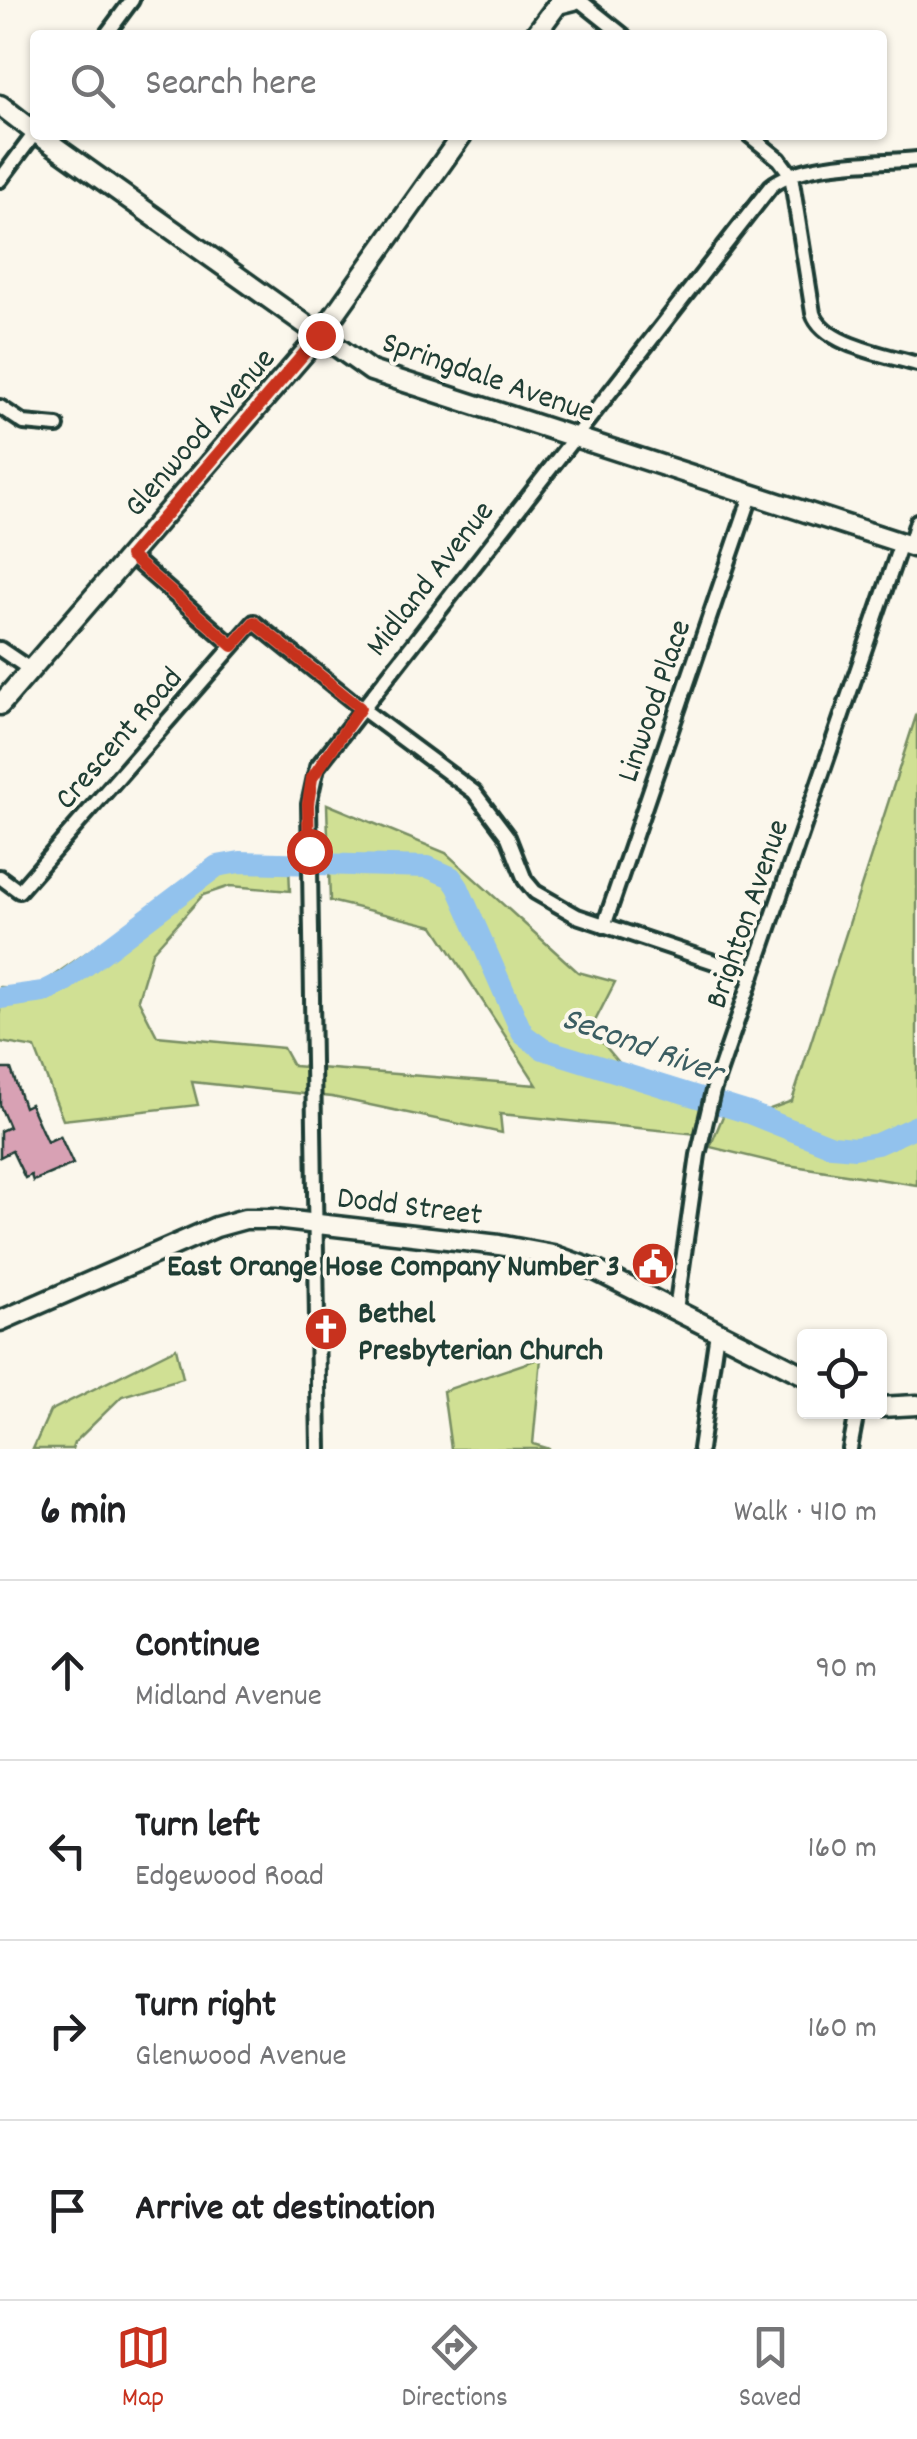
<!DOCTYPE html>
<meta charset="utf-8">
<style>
body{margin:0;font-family:Dekko,sans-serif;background:#f6f6f6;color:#202124}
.controls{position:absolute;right:30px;bottom:30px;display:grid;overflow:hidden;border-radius:10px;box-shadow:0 2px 8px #0004}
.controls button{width:90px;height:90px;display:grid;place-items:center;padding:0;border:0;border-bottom:2px solid #e0e0e0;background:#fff;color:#202124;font:50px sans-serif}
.stop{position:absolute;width:30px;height:30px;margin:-22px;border:8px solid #c8321e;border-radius:50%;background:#fff}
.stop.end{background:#c8321e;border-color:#fff;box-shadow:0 2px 10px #0008}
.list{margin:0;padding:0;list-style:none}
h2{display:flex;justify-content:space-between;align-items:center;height:130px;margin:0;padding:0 40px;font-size:42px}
h2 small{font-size:32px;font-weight:400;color:#757577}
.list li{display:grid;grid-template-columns:65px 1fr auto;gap:30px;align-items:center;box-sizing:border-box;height:180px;padding:0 40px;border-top:2px solid #e0e0e0}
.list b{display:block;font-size:38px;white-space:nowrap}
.list p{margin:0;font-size:32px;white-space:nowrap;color:#757577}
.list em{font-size:32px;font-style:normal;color:#757577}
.icon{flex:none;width:55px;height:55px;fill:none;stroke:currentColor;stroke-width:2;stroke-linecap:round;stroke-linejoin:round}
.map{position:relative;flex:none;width:917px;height:1449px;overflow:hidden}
.search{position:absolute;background:#fff;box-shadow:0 2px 8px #0004;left:30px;right:30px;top:30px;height:110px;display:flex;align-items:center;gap:25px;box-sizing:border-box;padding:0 35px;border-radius:10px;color:#757577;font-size:38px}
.sheet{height:850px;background:#fff}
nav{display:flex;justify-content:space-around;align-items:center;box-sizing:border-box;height:140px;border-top:2px solid #e0e0e0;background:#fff;font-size:28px;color:#757577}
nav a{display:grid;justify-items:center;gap:5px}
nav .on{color:#c8321e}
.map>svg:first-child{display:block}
</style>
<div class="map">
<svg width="917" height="1449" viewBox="0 0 917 1449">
<rect width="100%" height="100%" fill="#fbf7ec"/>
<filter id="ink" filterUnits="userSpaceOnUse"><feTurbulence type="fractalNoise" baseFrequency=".01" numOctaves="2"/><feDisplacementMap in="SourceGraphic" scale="20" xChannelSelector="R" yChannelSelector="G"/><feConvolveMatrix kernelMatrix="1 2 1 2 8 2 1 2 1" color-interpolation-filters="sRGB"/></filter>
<g filter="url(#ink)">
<path fill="#d0e094" stroke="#788e64" stroke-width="2.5" d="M917,713V1185L781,1164L710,1147L728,1104L762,1112L792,1101Z
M327,804L446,853L578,972L615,982L591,1029L622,1066L709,1093L697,1134L500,1114L502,1133L332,1097L192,1082L198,1105L63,1120L35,1048L0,1042V987L36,988L210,866H289L290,891L230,886L203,895L152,952L138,999L157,1036L283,1048L293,1066L537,1085L434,926L330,901Z
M176,1348L183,1378L122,1396L74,1443L72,1449H33L50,1411Z
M541,1358L533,1444L550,1449H451L443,1391Z"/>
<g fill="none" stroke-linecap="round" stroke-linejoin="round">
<path stroke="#92c2ed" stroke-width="22" d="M0,998L43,992L65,981L217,866L240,862L428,867L451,877L458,887L519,1026L524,1035L543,1049L749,1113L832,1146L855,1148L877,1144L917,1126"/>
</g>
<path fill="#d8a1b4" stroke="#1f3d34" stroke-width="2.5" d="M0,1069H11L24,1107L30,1104L47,1142L60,1136L73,1164L33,1181L31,1175L25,1178L12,1151L0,1157V1131L9,1127L0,1106Z"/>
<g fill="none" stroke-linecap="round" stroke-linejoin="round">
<g stroke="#1f3d34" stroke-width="20">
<path id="street" d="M579,0L623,35
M106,35L132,0
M749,135L779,159L791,175L813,313C823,345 887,355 917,364
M0,180L35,133
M0,407L24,423L57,426
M910,545L917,521
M130,556L233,646
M0,649L31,670
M0,877L19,891L254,622L361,708L474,792L508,837L525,880L535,892L577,916L753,975
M604,926L752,493
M676,1310L698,1155L713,1091L901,543
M319,1449L309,804L317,767L771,186C803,160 876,163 917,159
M700,1449L717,1332
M850,1449L857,1412"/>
</g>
<g stroke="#1f3d34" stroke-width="25">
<path id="secondary" d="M535,35L558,4L574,0
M0,105L35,132
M39,135L371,371L917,548
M0,705L320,335L462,135
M0,1321L216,1227L245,1219H275L499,1245L553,1255L597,1271L804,1375
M880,1407L917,1405"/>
</g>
<use href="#street" stroke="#fbf7ec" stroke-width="12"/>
<use href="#secondary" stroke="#fbf7ec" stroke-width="18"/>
</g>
</g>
<g fill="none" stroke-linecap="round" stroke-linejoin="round" filter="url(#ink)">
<path stroke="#c8321e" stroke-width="12" d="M309,851L308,804L312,778L360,708L254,622L233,646L130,556L320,335"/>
</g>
<defs>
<g id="civic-disc" transform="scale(2.25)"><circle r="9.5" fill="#c8321e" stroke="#fbf7ec"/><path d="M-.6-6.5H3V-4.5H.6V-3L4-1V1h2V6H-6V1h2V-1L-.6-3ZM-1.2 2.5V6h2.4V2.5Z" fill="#fff"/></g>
<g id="church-disc" transform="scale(2.25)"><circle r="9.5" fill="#c8321e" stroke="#fbf7ec"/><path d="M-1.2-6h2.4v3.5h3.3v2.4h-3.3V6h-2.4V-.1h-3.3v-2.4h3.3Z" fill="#fff"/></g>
</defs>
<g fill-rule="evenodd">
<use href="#civic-disc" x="653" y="1264"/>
<use href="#church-disc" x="326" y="1329"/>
</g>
<g text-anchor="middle" stroke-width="8" stroke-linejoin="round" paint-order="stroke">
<g font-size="32" fill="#1f3d34" stroke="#fbf7ec">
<text transform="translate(489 375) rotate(19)" y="11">Springdale Avenue</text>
<text transform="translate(198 431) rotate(-49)" y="11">Glenwood Avenue</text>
<text transform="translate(428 577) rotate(-52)" y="11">Midland Avenue</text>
<text transform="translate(652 700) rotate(-71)" y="11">Linwood Place</text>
<text transform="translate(117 737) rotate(-49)" y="11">Crescent Road</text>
<text transform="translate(745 913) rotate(-71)" y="11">Brighton Avenue</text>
<text transform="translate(410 1204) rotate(7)" y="11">Dodd Street</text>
</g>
<g font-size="32" font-weight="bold" fill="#1f3d34" stroke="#fbf7ec" text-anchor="end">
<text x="620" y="1275">East Orange Hose Company Number 3</text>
<text x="358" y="1322" text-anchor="start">Bethel<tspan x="358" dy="37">Presbyterian Church</tspan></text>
</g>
<g font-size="35" font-style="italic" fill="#3c5e62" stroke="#fbf7ec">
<text transform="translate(643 1043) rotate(20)" y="12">Second River</text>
</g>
</g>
</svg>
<div class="controls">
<button><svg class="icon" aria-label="locate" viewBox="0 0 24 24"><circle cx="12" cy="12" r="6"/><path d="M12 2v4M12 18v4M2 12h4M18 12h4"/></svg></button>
</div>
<div class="stop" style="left:309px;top:851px"></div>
<div class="stop end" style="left:320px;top:335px"></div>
<div class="search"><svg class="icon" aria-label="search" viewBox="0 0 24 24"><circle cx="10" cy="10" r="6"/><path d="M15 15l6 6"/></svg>Search here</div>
</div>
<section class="sheet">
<h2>6 min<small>Walk · 410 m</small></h2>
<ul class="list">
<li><svg class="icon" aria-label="ahead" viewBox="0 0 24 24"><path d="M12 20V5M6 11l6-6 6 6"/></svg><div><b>Continue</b><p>Midland Avenue</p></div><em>90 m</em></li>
<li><svg class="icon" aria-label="left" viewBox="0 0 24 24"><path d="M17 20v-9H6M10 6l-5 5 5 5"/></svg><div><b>Turn left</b><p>Edgewood Road</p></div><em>160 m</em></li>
<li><svg class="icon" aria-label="right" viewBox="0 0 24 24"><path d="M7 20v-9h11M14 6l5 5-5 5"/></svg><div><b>Turn right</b><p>Glenwood Avenue</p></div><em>160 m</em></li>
<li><svg class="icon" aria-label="arrive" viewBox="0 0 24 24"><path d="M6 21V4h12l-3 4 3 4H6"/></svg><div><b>Arrive at destination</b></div></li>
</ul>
</section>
<nav>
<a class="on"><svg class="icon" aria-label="map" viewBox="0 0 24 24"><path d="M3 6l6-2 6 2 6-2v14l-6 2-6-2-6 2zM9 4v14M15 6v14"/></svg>Map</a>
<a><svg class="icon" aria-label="directions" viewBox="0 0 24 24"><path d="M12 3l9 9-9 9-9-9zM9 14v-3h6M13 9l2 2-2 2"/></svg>Directions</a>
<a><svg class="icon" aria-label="saved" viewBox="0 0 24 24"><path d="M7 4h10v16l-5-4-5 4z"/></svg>Saved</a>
</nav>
